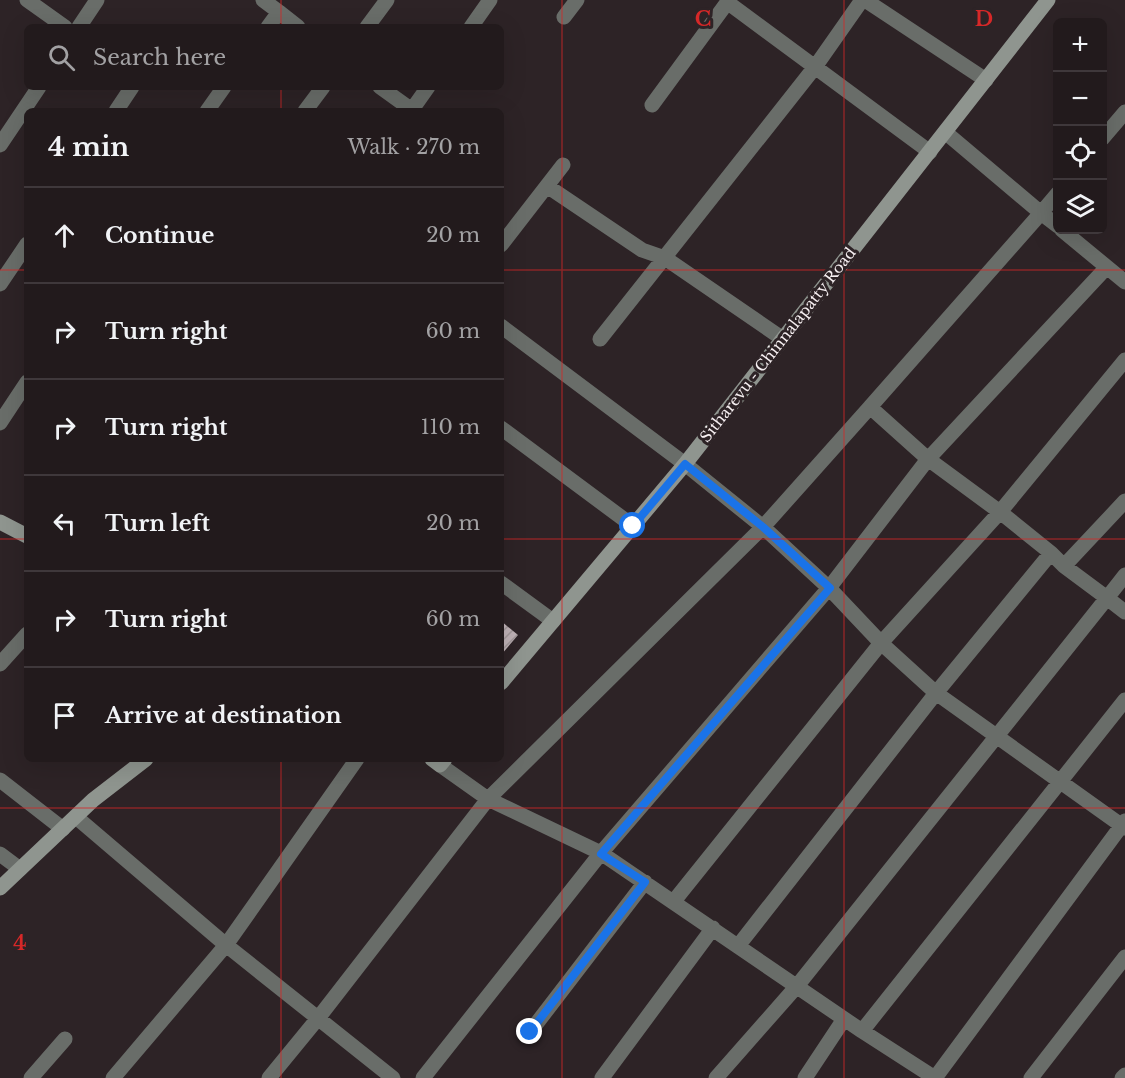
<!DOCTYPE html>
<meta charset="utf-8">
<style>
body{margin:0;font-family:"Libre Baskerville",serif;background:#2e2729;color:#f1f3f6}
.controls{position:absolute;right:18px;top:18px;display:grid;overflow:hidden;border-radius:9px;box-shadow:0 6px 24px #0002}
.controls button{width:54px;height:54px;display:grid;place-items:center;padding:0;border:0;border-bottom:2px solid #3f383b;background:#221a1c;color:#f1f3f6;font:30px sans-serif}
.stop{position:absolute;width:18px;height:18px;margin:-14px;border:4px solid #1a73e8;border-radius:50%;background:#fff}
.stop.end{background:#1a73e8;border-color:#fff;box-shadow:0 2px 6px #0008}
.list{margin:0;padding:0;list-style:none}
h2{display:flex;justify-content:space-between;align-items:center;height:78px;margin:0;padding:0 24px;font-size:26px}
h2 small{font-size:20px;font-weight:400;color:#a2a1a3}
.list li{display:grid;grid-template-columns:39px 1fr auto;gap:18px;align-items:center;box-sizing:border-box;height:96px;padding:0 24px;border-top:2px solid #3f383b}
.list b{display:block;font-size:22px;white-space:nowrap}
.list em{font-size:20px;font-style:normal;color:#a2a1a3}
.icon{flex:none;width:33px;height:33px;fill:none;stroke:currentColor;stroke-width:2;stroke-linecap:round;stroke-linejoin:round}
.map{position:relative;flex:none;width:1125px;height:1078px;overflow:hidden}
.search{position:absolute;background:#221a1c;box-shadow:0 6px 24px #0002;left:24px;top:24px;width:480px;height:66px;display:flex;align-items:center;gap:15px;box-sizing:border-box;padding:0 21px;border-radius:9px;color:#a2a1a3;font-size:22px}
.panel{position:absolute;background:#221a1c;box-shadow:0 6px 24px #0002;left:24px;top:108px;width:480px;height:654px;border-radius:9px}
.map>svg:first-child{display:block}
</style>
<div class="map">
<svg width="1125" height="1078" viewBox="0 0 1125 1078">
<defs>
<pattern id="building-hatch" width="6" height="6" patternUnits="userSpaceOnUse" patternTransform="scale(1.5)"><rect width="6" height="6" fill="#bfb2b6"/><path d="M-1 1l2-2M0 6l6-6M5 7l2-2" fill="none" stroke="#a2989a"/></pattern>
</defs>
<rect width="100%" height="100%" fill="#2d2326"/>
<path fill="url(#building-hatch)" d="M501,621L518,635L501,655Z"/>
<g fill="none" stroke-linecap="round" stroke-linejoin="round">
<path stroke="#696d69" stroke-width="15" d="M27,0L65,27
M263,0L279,12L268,27
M865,0L986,80
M727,2L930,152
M279,12L298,27
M564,17L577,0
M79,27L97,0
M367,27L387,0
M471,27L490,0
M380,87L412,110
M652,105L729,0
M116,111L132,87
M207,111L224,87
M305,111L323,87
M411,111L428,87
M945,132L1041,213L1058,193
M1102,139L1125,112
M0,145L39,87
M547,186L642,250L665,258L783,339
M1062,230L1125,282
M501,245L563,165
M0,284L27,244
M600,339L815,67L862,0
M870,407L1041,213L1058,226
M0,423L27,382
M501,428L633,526
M1051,553L936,693L1125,828
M1064,566L1125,501
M501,583L553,621
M0,664L27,634
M440,765L488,799L601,853L862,1031L935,1078
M0,780L63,829
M76,817L226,945L393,1078
M0,854L20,869
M674,901L881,643L829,588L928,459L1107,267
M738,946L936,693L881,643L1000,512L1125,360
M862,1031L1125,700
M530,1032L645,882
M31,1078L65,1039
M113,1078L226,945L357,759
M269,1078L319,1017L488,799L763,527L685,464L501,326
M423,1078L601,853L829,588L763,527L870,407L928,459L1000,512L1051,553L1064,566L1107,598L1125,575
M602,1078L713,928
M716,1078L797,986L1107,598L1125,612
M805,1078L844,1019
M935,1078L1125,821
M1031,1078L1125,957
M1122,1078L1125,1075"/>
<path stroke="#8f958f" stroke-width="15" d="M0,522L27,536
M501,683L685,464L1048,0
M432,759L440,765L445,759
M0,888L93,800L146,759"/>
</g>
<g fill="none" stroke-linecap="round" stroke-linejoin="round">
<path stroke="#1a73e8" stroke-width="8" d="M530,1032L645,882L601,854L830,588L763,527L685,464L633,526"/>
</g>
<path fill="none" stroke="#d62828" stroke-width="1.5" stroke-opacity="0.55" d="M281,0V27M562,0V1078M844,0V1078M281,87V111M0,270H27M501,270H1125M0,539H27M501,539H1125M281,759V1078M0,808H1125"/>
<g text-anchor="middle" stroke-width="6" stroke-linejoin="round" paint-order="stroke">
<g font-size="15" fill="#f6eff1" stroke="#2d2326">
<text transform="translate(778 345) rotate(-52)" y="5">Sitharevu - Chinnalapatty Road</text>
</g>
</g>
<g font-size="20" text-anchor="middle" font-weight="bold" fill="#d62828" stroke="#2d2326" stroke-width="6" stroke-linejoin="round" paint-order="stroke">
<text x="703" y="26">C</text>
<text x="984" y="26">D</text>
<text x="20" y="950">4</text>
</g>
</svg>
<div class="controls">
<button>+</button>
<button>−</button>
<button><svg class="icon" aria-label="locate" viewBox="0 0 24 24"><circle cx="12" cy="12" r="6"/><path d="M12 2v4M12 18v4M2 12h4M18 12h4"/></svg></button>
<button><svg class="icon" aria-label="layers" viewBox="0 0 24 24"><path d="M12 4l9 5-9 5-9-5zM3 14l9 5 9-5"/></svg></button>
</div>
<div class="stop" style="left:633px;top:526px"></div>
<div class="stop end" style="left:530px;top:1032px"></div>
<div class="search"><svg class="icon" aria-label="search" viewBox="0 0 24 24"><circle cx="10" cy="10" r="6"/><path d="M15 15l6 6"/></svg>Search here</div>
<section class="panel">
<h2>4 min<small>Walk · 270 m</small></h2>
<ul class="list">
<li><svg class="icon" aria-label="ahead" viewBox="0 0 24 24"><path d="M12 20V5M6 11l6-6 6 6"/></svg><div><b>Continue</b></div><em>20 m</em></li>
<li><svg class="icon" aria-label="right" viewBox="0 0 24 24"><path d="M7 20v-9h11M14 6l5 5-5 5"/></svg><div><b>Turn right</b></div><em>60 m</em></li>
<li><svg class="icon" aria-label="right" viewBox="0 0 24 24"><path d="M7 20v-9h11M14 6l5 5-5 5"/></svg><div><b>Turn right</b></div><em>110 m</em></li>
<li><svg class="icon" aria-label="left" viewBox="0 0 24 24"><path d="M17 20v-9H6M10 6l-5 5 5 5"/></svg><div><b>Turn left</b></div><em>20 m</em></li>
<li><svg class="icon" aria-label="right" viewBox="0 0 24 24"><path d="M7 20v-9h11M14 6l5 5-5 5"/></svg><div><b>Turn right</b></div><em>60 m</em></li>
<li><svg class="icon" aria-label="arrive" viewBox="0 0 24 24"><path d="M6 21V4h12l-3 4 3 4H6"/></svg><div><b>Arrive at destination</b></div></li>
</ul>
</section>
</div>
